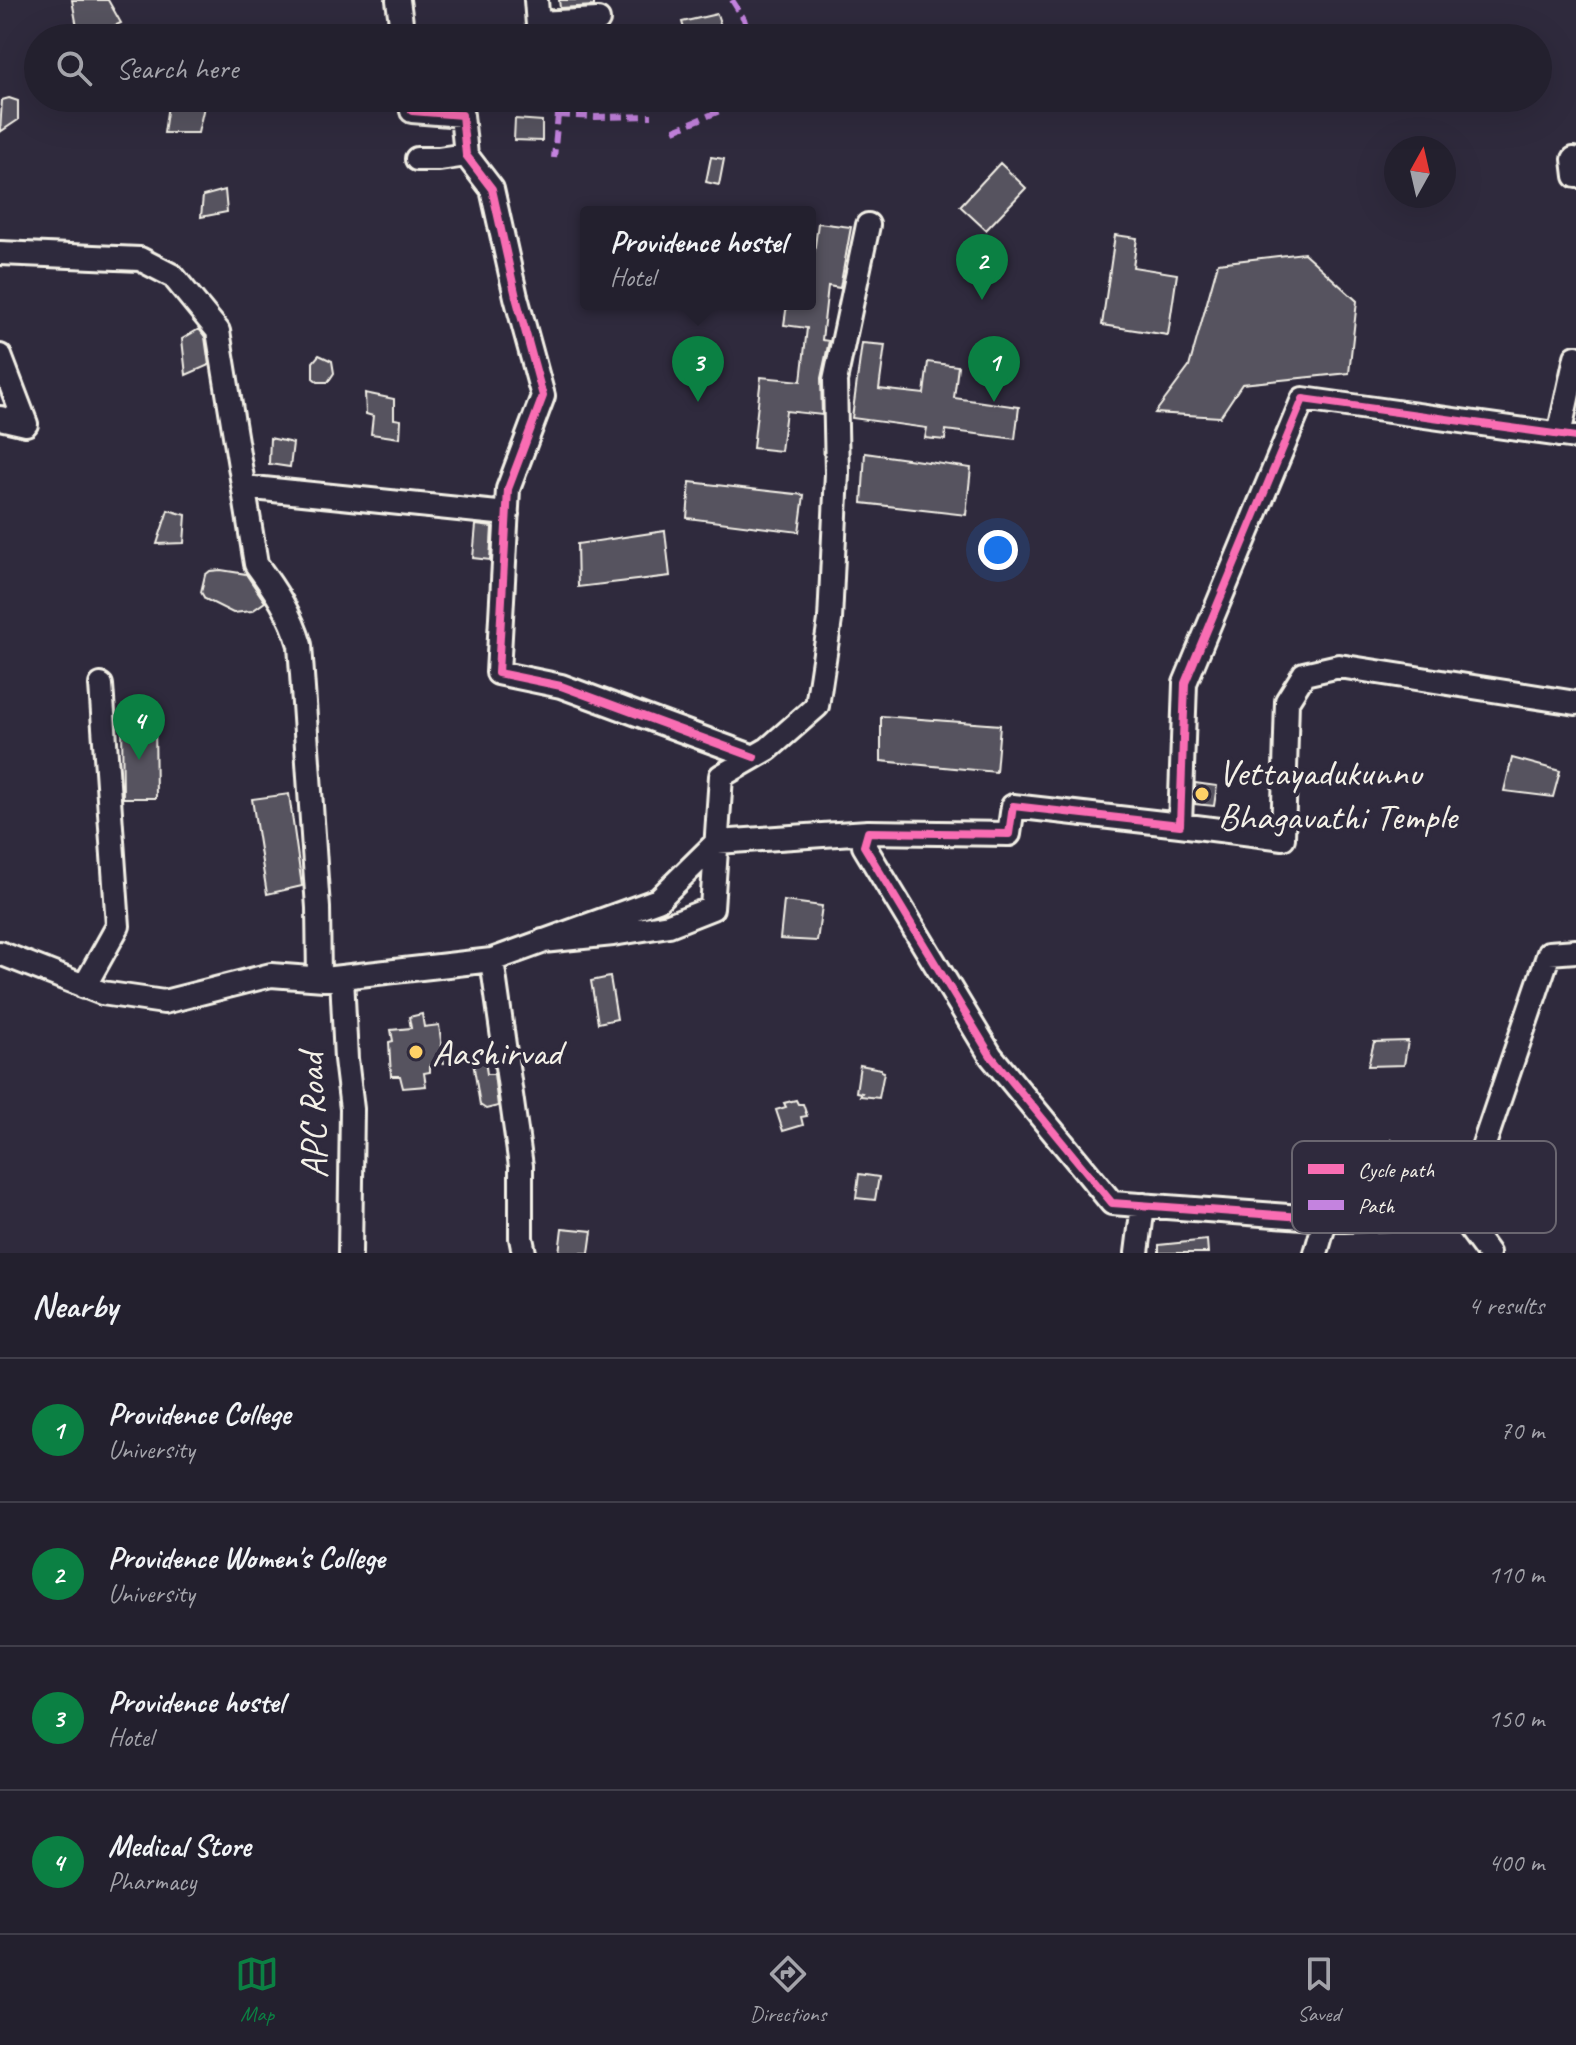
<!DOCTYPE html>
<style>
body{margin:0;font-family:Caveat,sans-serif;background:#2b2836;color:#f1f3f6}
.compass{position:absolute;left:1384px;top:136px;width:72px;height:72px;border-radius:50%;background:#23202e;box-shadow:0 8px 32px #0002;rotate:8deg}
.you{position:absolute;left:998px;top:550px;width:28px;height:28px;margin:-20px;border:6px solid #fff;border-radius:50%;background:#1a73e8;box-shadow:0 0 0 12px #1a73e833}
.badge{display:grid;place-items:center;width:52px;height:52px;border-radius:50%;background:#0b8043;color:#fff;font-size:26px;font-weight:700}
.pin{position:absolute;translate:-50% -66px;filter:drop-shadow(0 2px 4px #0008)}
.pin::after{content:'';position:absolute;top:42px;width:28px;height:24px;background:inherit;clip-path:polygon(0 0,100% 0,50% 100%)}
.popup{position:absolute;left:580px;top:206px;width:236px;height:104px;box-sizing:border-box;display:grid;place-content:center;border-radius:8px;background:#23202e;filter:drop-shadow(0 2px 6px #0005);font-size:26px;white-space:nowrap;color:#a3a3aa}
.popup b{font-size:30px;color:#f1f3f6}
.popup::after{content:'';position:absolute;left:50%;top:100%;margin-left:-16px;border:16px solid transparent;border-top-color:#23202e}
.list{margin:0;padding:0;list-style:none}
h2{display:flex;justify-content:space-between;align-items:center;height:104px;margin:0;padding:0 32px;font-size:34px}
h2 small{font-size:26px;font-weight:400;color:#a3a3aa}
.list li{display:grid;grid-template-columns:52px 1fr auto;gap:24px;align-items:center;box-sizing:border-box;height:144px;padding:0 32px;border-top:2px solid #403e4a}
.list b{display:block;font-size:30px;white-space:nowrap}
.list p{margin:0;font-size:26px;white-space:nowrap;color:#a3a3aa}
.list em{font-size:26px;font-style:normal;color:#a3a3aa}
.icon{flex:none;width:44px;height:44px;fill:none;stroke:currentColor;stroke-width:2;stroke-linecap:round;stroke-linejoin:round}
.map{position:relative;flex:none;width:1576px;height:1253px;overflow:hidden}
.search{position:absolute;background:#23202e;box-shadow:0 8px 32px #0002;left:24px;right:24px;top:24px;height:88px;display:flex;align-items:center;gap:20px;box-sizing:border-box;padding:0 28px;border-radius:44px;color:#a3a3aa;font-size:30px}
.sheet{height:680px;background:#23202e}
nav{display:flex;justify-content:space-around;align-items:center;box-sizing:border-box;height:112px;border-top:2px solid #403e4a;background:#23202e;font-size:22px;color:#a3a3aa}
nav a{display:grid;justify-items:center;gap:4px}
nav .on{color:#0b8043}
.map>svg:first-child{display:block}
</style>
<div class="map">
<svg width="1576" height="1253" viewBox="0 0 1576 1253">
<rect width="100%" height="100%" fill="#2f2a3d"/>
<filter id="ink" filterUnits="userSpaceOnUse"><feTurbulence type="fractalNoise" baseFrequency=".0125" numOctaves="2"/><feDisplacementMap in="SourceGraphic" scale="16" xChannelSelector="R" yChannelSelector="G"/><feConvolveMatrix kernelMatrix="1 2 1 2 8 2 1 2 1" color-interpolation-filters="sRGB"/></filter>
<g filter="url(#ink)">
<path fill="#56525f" stroke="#f4f1e8" stroke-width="2" d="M72,0H108L121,23L86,38H79Z
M559,0H594V6L560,8Z
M717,14L725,38H687L682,22Z
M9,98L18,101V120L0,132L2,100Z
M169,98H206L198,133H164Z
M515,119L542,121V141L514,140Z
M711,157L724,159L719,185L706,182Z
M1000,163L1026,188L986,230L960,206Z
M225,190L227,212L201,217L203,196Z
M818,223L851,227L840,288L828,286L822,340L829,341L821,378L822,415L786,411L781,451L753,448L761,377L801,381L807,328L784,325L787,304H810V284Z
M1115,235L1137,238L1133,267L1177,274L1168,335L1102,325Z
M1304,253L1357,301L1349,373L1242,384L1220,417L1155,413L1189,367L1218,263Z
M199,329L205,337L209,365L186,375L182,339Z
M862,343L885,345L879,389L924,394L928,362L958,366L954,398L1019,407L1015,439L946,430L945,440L925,438L927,428L852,418Z
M319,355L332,361L334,373L328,382H318L313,378V362Z
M365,393L394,399V419L401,420L400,438L371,434L373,416L366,414Z
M270,438L293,443L290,467L269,464Z
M865,453L971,468L966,515L862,503Z
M690,482L804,495L799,532L687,518Z
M168,510L186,515L184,543L157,544Z
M476,525L492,527L490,560L473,558Z
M665,531L670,576L578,587L577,544Z
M221,570L246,574L265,602L252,611L233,613L205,599L201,592L205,575L210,571Z
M881,716L1000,725L996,772L881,761Z
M155,722L156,798H123L122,723Z
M1512,758L1560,771L1553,797L1504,791Z
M1195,783L1217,786L1214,806L1195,804Z
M289,794L302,886L267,894L252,799Z
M784,901L822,906L817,941L780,939Z
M610,977L617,1019L598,1023L591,981Z
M422,1014L424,1027L439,1025L444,1063L430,1065V1072L424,1073L426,1086L403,1088L400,1076H391L389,1042L393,1041L391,1030L411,1028L409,1017Z
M1408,1041L1404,1065L1368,1066L1374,1042Z
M485,1061L487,1074H494L498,1106L486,1109L480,1105L473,1062Z
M860,1065L881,1069V1071L884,1072L879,1098L860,1096L862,1093L856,1092Z
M796,1100L798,1104H803L807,1116L801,1117L803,1125L783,1131L776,1110L786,1107L784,1103Z
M1391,1140L1416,1152L1409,1174L1384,1177Z
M859,1174L879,1177L875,1200L856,1198Z
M562,1228L592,1231L589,1253H559Z
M1207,1240L1208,1253H1159V1245Z"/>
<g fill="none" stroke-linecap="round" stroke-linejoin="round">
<g stroke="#f4f1e8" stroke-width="28">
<path id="minor" d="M398,0L403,38
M536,0L539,38
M538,23L598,20
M410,98L412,111L462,115L466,155L492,189L516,297L543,396L508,489L498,673L561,686L754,757
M417,159H439L466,155
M1574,159L1576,176
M0,253L140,259L173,276L218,331L256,564C275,590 291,614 300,645L318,908L319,978
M0,356L26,424L0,418
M1559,435L1576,357
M244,487L507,514
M1180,825L1283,838L1287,701L1304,674L1339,666L1576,703
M717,842L868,832
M543,941L613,934L669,925L712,908L721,776L768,749L817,706L830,620L837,473L835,381L868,225
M0,953L102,993L164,1002L271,975L324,979L492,960L658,900L717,842
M492,960L521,1166V1238L524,1253
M342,977L346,1059L352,1109L350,1253
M84,987L118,926L101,685
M1460,1215L1344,1220L1112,1203L991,1056L864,846L868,832L1009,834L1013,806L1180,825L1185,683L1303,399L1576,437
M1137,1253L1143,1205
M1316,1253L1326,1218
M1488,1253L1460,1215L1549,953L1576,951"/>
</g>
<use href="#minor" stroke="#2f2a3d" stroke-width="22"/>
<path stroke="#c483df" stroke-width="6" stroke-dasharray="12 6" stroke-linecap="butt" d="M732,0L744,19L749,38
M548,98L558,115L554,158
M558,115L596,117L652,116
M674,130L727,108L735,98"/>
<g stroke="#2f2a3d" stroke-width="13">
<path id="cycleway" d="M410,98L412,111L462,115L466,155L492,189L516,297L543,396L508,489L498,673L561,686L754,757
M1460,1215L1344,1220L1112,1203L991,1056L864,846L868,832L1009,834L1013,806L1180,825L1185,683L1303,399L1576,437"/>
</g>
<use href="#cycleway" stroke="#f96db3" stroke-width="8"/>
</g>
</g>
<g fill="#ffd166" stroke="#2f2a3d" stroke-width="3">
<circle cx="1202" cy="794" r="8"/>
<circle cx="416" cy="1052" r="8"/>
</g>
<g text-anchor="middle" stroke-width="8" stroke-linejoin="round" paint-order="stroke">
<g font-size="38" fill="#f4f1e8" stroke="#2f2a3d" text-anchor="start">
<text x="1218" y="785">Vettayadukunnu<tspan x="1218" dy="44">Bhagavathi Temple</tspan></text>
<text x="432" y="1065">Aashirvad</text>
</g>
<g font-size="38" fill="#f4f1e8" stroke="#2f2a3d">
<text transform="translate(312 1116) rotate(-92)" y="13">APC Road</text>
</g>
</g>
<rect x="1292" y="1141" width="264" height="92" rx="12" fill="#2f2a3d" stroke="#6a6670" stroke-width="2"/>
<rect x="1308" y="1164" width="36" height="10" fill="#f96db3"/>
<rect x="1308" y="1200" width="36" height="10" fill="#c483df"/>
<g font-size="22" fill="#f4f1e8">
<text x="1358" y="1177">Cycle path</text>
<text x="1358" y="1213">Path</text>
</g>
</svg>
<svg class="compass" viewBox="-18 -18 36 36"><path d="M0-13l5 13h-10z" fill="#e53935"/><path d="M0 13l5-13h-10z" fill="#a3a3aa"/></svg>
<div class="you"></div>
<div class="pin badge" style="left:994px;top:402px">1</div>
<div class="pin badge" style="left:982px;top:300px">2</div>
<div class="pin badge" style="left:698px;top:402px">3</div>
<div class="popup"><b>Providence hostel</b>Hotel</div>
<div class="pin badge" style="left:139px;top:760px">4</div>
<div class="search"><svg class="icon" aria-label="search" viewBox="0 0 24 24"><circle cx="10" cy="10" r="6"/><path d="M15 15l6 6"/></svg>Search here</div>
</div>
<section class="sheet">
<h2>Nearby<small>4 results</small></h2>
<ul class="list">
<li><span class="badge">1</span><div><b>Providence College</b><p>University</p></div><em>70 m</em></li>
<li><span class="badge">2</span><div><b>Providence Women's College</b><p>University</p></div><em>110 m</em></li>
<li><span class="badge">3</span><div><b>Providence hostel</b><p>Hotel</p></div><em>150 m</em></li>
<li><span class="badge">4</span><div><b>Medical Store</b><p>Pharmacy</p></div><em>400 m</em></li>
</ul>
</section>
<nav>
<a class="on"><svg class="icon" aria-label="map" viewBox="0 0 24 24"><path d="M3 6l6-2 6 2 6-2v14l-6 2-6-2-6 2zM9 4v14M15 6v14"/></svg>Map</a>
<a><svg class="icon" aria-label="directions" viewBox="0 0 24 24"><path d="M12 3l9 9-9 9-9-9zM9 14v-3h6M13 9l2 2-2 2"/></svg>Directions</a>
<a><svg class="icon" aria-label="saved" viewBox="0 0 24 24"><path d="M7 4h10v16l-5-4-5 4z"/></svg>Saved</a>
</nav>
